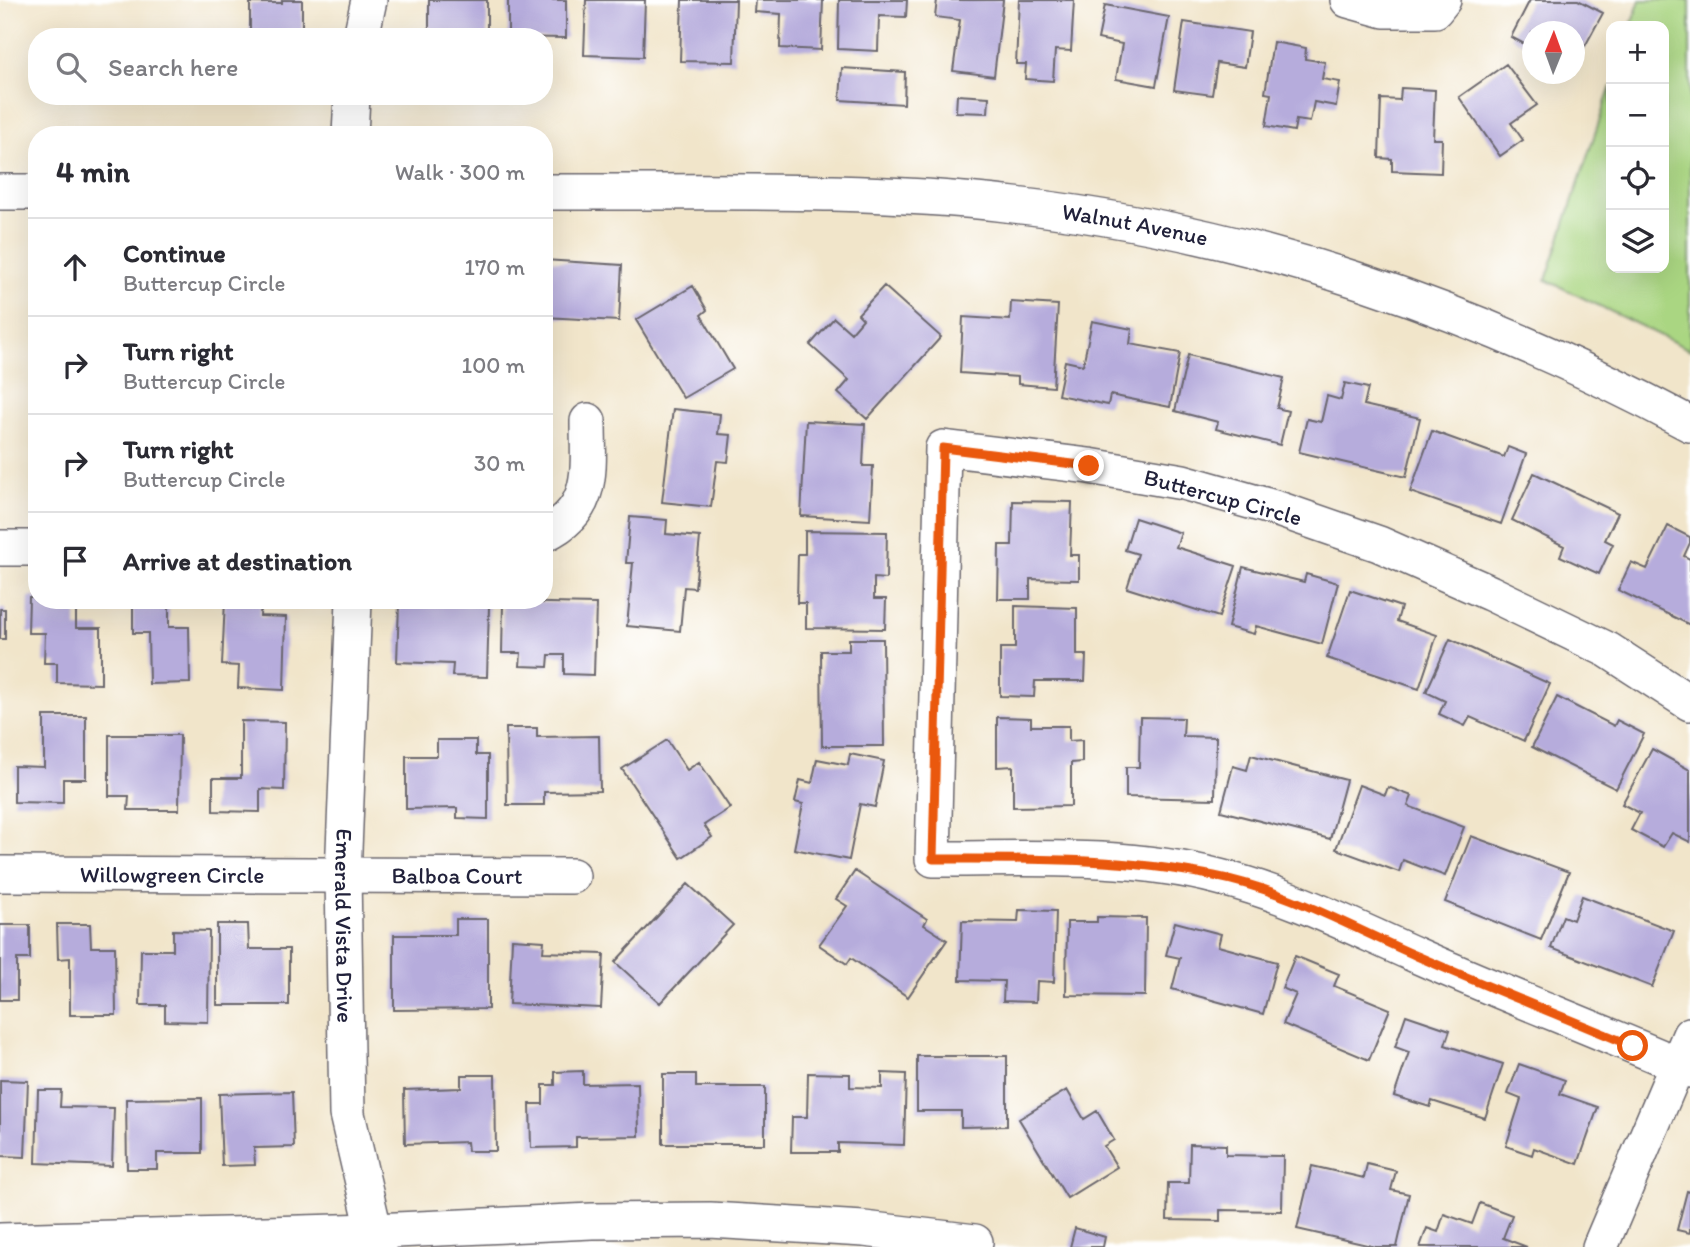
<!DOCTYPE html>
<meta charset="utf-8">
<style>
body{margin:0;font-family:Itim,sans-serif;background:#f7f7f7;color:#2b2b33}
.controls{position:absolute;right:21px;top:21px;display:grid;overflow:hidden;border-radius:14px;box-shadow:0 7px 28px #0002}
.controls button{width:63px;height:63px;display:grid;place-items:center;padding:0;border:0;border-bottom:2px solid #e1e1e2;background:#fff;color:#2b2b33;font:35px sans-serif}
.compass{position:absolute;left:1522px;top:21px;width:63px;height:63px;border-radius:50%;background:#fff;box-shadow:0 7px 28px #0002;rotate:1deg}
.stop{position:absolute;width:21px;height:21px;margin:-16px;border:5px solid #ea580c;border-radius:50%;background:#fff}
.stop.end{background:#ea580c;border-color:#fff;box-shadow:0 2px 7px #0008}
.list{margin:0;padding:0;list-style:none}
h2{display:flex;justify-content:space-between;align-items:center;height:91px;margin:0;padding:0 28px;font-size:30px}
h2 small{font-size:23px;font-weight:400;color:#7c7c81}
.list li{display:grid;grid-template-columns:46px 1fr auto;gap:21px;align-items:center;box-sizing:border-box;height:98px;padding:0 28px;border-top:2px solid #e1e1e2}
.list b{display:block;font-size:26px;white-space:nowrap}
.list p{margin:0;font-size:23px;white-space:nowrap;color:#7c7c81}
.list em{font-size:23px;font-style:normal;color:#7c7c81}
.icon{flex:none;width:38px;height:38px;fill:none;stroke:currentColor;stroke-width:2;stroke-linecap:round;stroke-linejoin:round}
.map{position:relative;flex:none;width:1690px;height:1247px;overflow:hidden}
.search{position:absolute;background:#fff;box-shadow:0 7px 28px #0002;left:28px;top:28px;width:525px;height:77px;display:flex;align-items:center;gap:18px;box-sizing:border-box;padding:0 24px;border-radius:28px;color:#7c7c81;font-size:26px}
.panel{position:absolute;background:#fff;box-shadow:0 7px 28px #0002;left:28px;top:126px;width:525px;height:483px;border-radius:28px}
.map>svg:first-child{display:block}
</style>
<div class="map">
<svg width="1690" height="1247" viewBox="0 0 1690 1247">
<rect width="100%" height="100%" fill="#fff"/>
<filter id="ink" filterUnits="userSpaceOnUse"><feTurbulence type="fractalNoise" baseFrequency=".0143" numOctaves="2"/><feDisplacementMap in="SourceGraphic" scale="14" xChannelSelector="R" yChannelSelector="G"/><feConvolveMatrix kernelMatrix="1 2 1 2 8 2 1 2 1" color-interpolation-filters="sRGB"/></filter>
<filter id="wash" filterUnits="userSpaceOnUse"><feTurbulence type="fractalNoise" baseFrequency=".00686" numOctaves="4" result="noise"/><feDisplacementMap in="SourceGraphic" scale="28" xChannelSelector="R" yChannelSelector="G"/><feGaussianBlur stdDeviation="1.57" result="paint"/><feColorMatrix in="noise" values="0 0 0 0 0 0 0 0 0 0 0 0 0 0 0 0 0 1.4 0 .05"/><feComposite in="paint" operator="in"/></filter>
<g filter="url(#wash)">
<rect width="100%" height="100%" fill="#f1e5ca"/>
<path fill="#aad682" stroke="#667c5e" stroke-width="2" d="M1640,0H1690V350L1546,280L1611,86V268H1664V26H1631Z"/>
<g id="blocks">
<path fill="#b6acdc" d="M282,0H302V37H250V3H282Z
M429,0H487V37H429Z
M508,0H566V38L508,37Z
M586,0H645L643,57L584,55Z
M682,0H736L734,62L680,61Z
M756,0H823L821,50L780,48L781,14L755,12Z
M839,0H907L906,17L879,16L878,51L838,49Z
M937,0H1003L994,76L953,71L960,20L935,17Z
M1019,0H1074L1071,51L1055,50L1053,81L1025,79L1026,64H1016Z
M1530,0H1578L1603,13L1584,48L1574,43V32L1552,31L1532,32V48L1511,37Z
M1105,5L1169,17L1156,86L1116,79L1122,44L1098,39Z
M1184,22L1250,32L1245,67L1217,63L1212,95L1174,90Z
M1273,42L1306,48L1305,59L1325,62L1322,79L1340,82L1336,106L1314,102L1310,122L1296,120L1294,131L1266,126L1271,94L1265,93Z
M1506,64L1537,105L1511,123L1523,140L1500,156L1459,97Z
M842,68L905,72L904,104L840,100Z
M1401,88L1435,90L1433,139H1442L1441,173L1392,171V159L1379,158L1381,99L1400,100Z
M957,95L989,97L988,113L956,112Z
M544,260L622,265L619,321L544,317Z
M693,286L707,310L701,315L733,369L683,398L636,320Z
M884,286L941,337L867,419L838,393L849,380L810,345L834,318L851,333L863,319L858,314Z
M1011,302L1058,305L1053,387L1018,384V377L960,373L963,317L1010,320Z
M1092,321L1132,329L1130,344L1180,353L1170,407L1110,395L1108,405L1058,395L1065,361L1083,365Z
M1188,355L1284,378L1277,408L1288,411L1280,445L1216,429L1218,422L1175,411Z
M1345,383L1368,388L1364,405L1420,418L1406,477L1299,452L1307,419L1321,422L1327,396L1341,400Z
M673,409L720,414L718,434L731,435L728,462L717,461L711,507L662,502Z
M806,421L865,424L863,466H873L870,520L801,516Z
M1432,431L1504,457L1508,447L1526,454L1501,524L1410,492Z
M1534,473L1618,513L1605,540L1613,544L1599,574L1560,556L1564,546L1512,520Z
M1013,501L1072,502L1070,555H1079V580L1030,579V599H998L999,545H1012Z
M630,517L667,520L666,534L700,537L695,588L684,587L680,631L627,626L633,563H626Z
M1135,518L1181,533L1176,547L1236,566L1219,617L1127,588L1138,554L1125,550Z
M1668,526L1690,537V543L1684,556L1690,559V625L1618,590L1631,562L1647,569Z
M805,531L887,532L886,579L874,578V599H886L885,629L806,628V603H797L798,554H805Z
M1243,567L1304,582L1306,574L1338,583L1322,644L1256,626L1254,634L1228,627Z
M1350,590L1401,607L1397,621L1437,635L1419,689L1327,658Z
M29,597H37V600H76V628H101V684L57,683V663H44L45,633H28Z
M133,600H169V627H189L190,683L149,684L148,633H133Z
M225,600H261L260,616L286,617L284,690L238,688L239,666L222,665Z
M503,602L596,604L594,675L564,674V655H549L548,667L520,666L521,653H502Z
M399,603L489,606L487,677L452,676L453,664L397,662Z
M1015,606L1077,608V655H1086L1085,681H1035L1034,697L1000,696V648H1015Z
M0,609H5V639H0Z
M849,639H883L884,746H822L821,651H849Z
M1450,639L1550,684L1524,741L1470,717L1465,726L1439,714L1445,701L1426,692Z
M1557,697L1614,726L1617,720L1644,734L1616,789L1532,747Z
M44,716H86V779H63V803L14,802V766L44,767Z
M997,717L1031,718V726H1069V741L1082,740V762L1071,763V806L1013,807V766L997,767Z
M1140,717L1184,718L1183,736L1216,737L1215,799L1126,797V767H1139Z
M241,721L285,722L284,790L260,789V812L213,811V778H241Z
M506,728H537V737L599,736L600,791L544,792V805H507Z
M109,735H180L179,810H128L129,796H109Z
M437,740H476V755H488V819L457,818V808L406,809V756H437Z
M667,740L687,770L699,762L730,808L704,825L712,837L681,858L622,769Z
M1652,749L1690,770V842L1672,833L1663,847L1631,830L1640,813L1622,804Z
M850,754L884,761L875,807L860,804L849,860L794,849L803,804L795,802L800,780L812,783L817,759L848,765Z
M1251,755L1346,780L1330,839L1221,811L1233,766L1247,770Z
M1359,785L1385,795L1388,787L1412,796L1408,806L1464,827L1445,876L1403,860L1399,872L1336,849Z
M1471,836L1569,872L1541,940L1445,902Z
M855,871L927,919L924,925L947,940L908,997L851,958L847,964L819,945L847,906L836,899Z
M688,884L733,925L660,1003L615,962Z
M1582,896L1674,931L1652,987L1551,948L1563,916L1573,920Z
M1019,910L1056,911L1054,982L1037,981L1036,1002L1003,1001L1004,981L960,980L962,921L1018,922Z
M1097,917L1146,918L1145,996L1066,995L1067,922H1097Z
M456,919H488V1009L394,1010V935H456Z
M1175,922L1221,934L1218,946L1277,962L1263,1014L1172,989L1180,958L1166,955Z
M57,924H90L91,947H115L116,1015H70V958L58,959Z
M217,924H248L249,949H289V1005H217Z
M0,925H30V959H17V1000H0Z
M173,930L209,931L208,1022L165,1021V1005H140L141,950H173Z
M512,939L544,941L543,952L604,954L601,1008L509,1004Z
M1295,956L1339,974L1334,986L1390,1009L1369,1060L1283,1024L1296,994L1282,988Z
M1406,1015L1450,1030L1445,1045L1503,1064L1485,1118L1432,1101L1430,1107L1394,1096L1409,1052L1395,1047Z
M917,1056H1007V1126L961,1127V1111H917Z
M1519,1064L1565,1080L1560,1094L1598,1107L1578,1164L1534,1148L1532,1155L1506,1146L1521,1099L1508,1094Z
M583,1071V1084L638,1083L639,1136L576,1137V1147L531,1148L530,1104H543V1085H555V1072Z
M808,1073L850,1074V1087L882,1088V1073L906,1074L904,1145L838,1143V1152H791L792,1117H807Z
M663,1074H696V1087H765V1144H663Z
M461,1075H495L496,1151H468L467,1142L405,1144L404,1090L461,1088Z
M0,1080L28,1081L25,1157L0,1156Z
M38,1090H61L60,1107L114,1108L112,1166L36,1163Z
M1067,1090L1084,1119L1097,1111L1114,1140L1104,1146L1117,1167L1067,1198L1019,1119Z
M292,1092L294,1147L254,1148L255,1165L222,1166L219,1094Z
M202,1098V1153H157V1169H127L126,1099Z
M1190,1144L1226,1145V1155L1283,1156L1282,1211L1220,1210V1221L1167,1220L1168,1183H1189Z
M1367,1164L1396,1171L1391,1190L1409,1194L1397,1247H1376L1297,1229L1312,1166L1364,1178Z
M1687,1191L1690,1192V1233L1677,1230Z
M1480,1203L1512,1215L1503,1238L1527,1247H1420L1427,1228L1438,1232L1444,1214L1472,1224Z
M1075,1228L1105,1237L1103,1247H1070Z"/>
</g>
</g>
<g filter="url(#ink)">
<use href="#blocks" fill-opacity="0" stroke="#6a666d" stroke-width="2"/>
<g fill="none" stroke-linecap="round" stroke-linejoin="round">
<g stroke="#6a666d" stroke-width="38">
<g id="minor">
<path d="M1348,0L1384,10H1435L1443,0"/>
<path d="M361,37L369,0"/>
<path d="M350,135L352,96"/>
<path d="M0,192H37"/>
<path id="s1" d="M544,192C701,193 859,187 1014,205C1255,232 1477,310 1690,424"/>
<path d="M544,534C596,510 588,468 588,421"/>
<path d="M0,548H37"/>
<path id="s2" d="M354,600L343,875L347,1114L378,1247"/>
<path d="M1690,703L1608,650L1490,593L1379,544L1278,509L1183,482L1089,466L943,448L933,859C1028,859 1126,853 1219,877C1288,894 1350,926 1416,955C1506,995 1599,1030 1690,1070"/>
<path id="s3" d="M0,874L572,876"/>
<path d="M0,1241L374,1231L592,1221L710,1220L864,1229L975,1242"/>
<path d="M1600,1247L1690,1035"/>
</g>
</g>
<use href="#minor" stroke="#fff" stroke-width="35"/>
</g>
</g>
<g fill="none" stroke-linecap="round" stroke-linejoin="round" filter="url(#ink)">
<path stroke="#ea580c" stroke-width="9" d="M1089,466L943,448L933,859C1027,859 1121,857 1214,876C1286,890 1350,927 1417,956C1488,987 1561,1016 1633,1046"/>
</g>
<g text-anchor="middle" stroke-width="5" stroke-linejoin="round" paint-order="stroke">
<g font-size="23" fill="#22223b" stroke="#fff">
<text dy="8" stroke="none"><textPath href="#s1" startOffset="593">Walnut Avenue</textPath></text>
<text transform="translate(1223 497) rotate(15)" y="8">Buttercup Circle</text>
<text dy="8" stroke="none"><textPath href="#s3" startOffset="172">Willowgreen Circle</textPath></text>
<text dy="8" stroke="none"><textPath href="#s3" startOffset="457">Balboa Court</textPath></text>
<text dy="8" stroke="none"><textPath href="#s2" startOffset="326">Emerald Vista Drive</textPath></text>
</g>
</g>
</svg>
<div class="controls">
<button>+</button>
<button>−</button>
<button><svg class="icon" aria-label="locate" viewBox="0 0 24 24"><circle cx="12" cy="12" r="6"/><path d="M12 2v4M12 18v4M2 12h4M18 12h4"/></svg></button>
<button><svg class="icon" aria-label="layers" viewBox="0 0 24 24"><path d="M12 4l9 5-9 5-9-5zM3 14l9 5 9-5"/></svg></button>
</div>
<svg class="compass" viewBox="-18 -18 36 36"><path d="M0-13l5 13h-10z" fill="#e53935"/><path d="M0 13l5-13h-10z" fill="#7c7c81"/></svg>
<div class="stop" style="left:1633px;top:1046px"></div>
<div class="stop end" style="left:1089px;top:466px"></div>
<div class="search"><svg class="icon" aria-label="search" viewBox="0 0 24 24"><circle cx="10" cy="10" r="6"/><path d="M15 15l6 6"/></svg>Search here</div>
<section class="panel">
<h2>4 min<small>Walk · 300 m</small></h2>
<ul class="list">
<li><svg class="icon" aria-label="ahead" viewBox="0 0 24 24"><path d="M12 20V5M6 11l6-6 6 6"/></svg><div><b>Continue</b><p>Buttercup Circle</p></div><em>170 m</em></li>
<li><svg class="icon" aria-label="right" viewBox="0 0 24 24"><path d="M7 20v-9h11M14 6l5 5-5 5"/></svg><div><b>Turn right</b><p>Buttercup Circle</p></div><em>100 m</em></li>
<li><svg class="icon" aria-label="right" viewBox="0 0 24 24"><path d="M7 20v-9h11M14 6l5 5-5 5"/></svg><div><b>Turn right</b><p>Buttercup Circle</p></div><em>30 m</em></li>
<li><svg class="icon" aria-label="arrive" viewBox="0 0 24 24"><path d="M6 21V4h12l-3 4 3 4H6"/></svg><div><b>Arrive at destination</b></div></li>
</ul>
</section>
</div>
